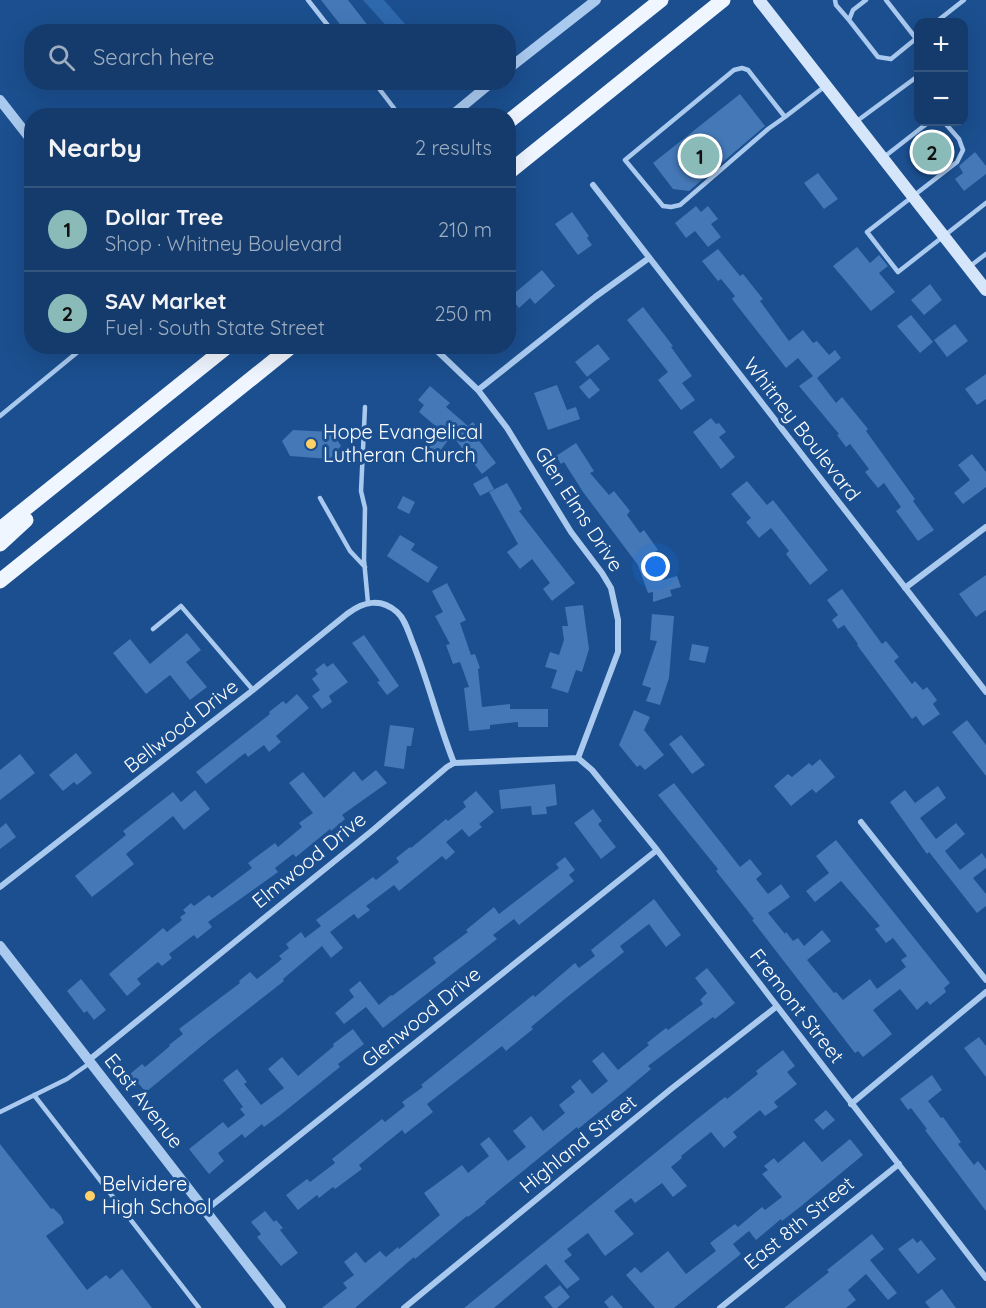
<!DOCTYPE html>
<meta charset="utf-8">
<style>
body{margin:0;font-family:Quicksand,sans-serif;background:#1d4271;color:#f1f3f6}
.controls{position:absolute;right:18px;top:18px;display:grid;overflow:hidden;border-radius:12px;box-shadow:0 6px 24px #0002}
.controls button{width:54px;height:54px;display:grid;place-items:center;padding:0;border:0;border-bottom:2px solid #33557e;background:#143b6b;color:#f1f3f6;font:30px sans-serif}
.you{position:absolute;left:656px;top:567px;width:21px;height:21px;margin:-15px;border:4px solid #fff;border-radius:50%;background:#1a73e8;box-shadow:0 0 0 9px #1a73e833}
.badge{display:grid;place-items:center;width:39px;height:39px;border-radius:50%;background:#8bbbb9;color:#111;font-size:20px;font-weight:700}
.pin{position:absolute;translate:-50% -50%;border:3px solid #fff;box-shadow:0 2px 6px #0006}
.list{margin:0;padding:0;list-style:none}
h2{display:flex;justify-content:space-between;align-items:center;height:78px;margin:0;padding:0 24px;font-size:26px}
h2 small{font-size:20px;font-weight:400;color:#9dadc1}
.list li{display:grid;grid-template-columns:39px 1fr auto;gap:18px;align-items:center;box-sizing:border-box;height:84px;padding:0 24px;border-top:2px solid #33557e}
.list b{display:block;font-size:22px;white-space:nowrap}
.list p{margin:0;font-size:20px;white-space:nowrap;color:#9dadc1}
.list em{font-size:20px;font-style:normal;color:#9dadc1}
.icon{flex:none;width:33px;height:33px;fill:none;stroke:currentColor;stroke-width:2;stroke-linecap:round;stroke-linejoin:round}
.map{position:relative;flex:none;width:986px;height:1308px;overflow:hidden}
.search{position:absolute;background:#143b6b;box-shadow:0 6px 24px #0002;left:24px;top:24px;width:492px;height:66px;display:flex;align-items:center;gap:15px;box-sizing:border-box;padding:0 21px;border-radius:24px;color:#9dadc1;font-size:22px}
.panel{position:absolute;background:#143b6b;box-shadow:0 6px 24px #0002;left:24px;top:108px;width:492px;height:246px;border-radius:24px}
.map>svg:first-child{display:block}
</style>
<div class="map">
<svg width="986" height="1308" viewBox="0 0 986 1308">
<rect width="100%" height="100%" fill="#1b4f8f"/>
<path fill="#2e69ad" d="M363,0H384L411,31H391Z"/>
<path fill="#4478b7" d="M321,0H348L373,32H346Z
M740,94L765,126L689,191L673,189L653,163Z
M939,133L953,151L926,171L912,153Z
M975,152L986,166V174L964,191L955,179L963,173L959,166Z
M818,173L838,199L824,209L804,183Z
M696,206L701,212L708,206L718,219L711,224L721,237L708,247L695,231L686,238L675,223Z
M572,212L589,236L587,238L592,245L578,255L555,224Z
M857,247L870,263L879,255L888,266L879,273L895,292L871,311L833,266Z
M718,249L740,276L743,274L763,299L760,301L789,341L803,330L813,343L817,341L829,355L835,350L841,358L817,378L836,403L842,397L868,429L866,431L915,499L913,501L934,530L918,541L896,511L901,507L884,483L878,488L865,472L869,469L850,444L846,447L837,435L839,434L799,386L813,376L798,358L786,368L732,299L735,296L721,279L718,281L702,261Z
M542,270L555,286L535,304L530,298L519,308L510,297Z
M930,284L942,300L924,315L911,300Z
M643,307L673,346L671,347L692,376L682,383L695,400L681,410L658,380L668,372L627,320Z
M911,315L933,342L920,353L897,326Z
M955,324L968,341L947,357L934,340Z
M598,344L610,359L587,377L575,362Z
M986,374V399L977,405L965,389Z
M590,378L600,390L589,399L579,387Z
M557,385L567,410L576,407L580,419L548,430L534,393Z
M430,386L450,403L446,407L468,426L473,422L482,434L477,438L496,463L482,474L452,435L437,455L426,446L439,429L419,412L424,405L418,400Z
M711,418L716,424L719,423L726,432L719,437L735,457L721,469L693,432Z
M293,430L332,432L341,446L330,459L290,456L282,441Z
M576,443L594,471L590,473L609,495L614,491L630,511L627,515L640,533L644,530L658,550L654,553L663,580L677,576L681,587L670,590L672,596L653,602V592L648,593L638,565L583,492L564,462L561,464L556,456Z
M972,454L986,472V487L963,504L954,493L970,480L958,465Z
M487,476L494,489L480,496L473,484Z
M747,481L767,505L773,500L828,570L810,585L786,554L789,551L771,528L759,538L746,522L751,518L731,494Z
M507,483L522,509L519,511L575,583L552,601L543,589L550,583L532,559L520,569L507,552L518,544L489,492Z
M403,496L415,502L409,514L397,508Z
M400,535L415,544L411,550L438,567L428,583L387,556Z
M986,575V610L976,617L959,594Z
M447,583L466,620L460,623L471,655L475,654L480,668L478,669L482,707L510,704V709H548V727H518V722L490,725V729L469,731L464,688L469,687L460,662L453,664L446,645L450,644L435,616L443,612L432,591Z
M842,589L882,644L886,641L899,657L894,661L912,684L915,681L923,690L927,687L937,700L933,704L940,714L923,726L916,716L912,719L857,645L858,644L844,625L838,629L832,620L838,615L827,600Z
M583,605L589,649L582,672L576,670L568,693L551,688L557,670L545,667L550,652L559,655L564,640L562,626H568L565,607Z
M652,614L674,616L669,678L660,705L646,701L651,688L642,685L657,641L650,640Z
M187,633L201,650L186,662L207,687L190,700L170,675L146,694L113,653L130,639L150,664Z
M364,635L399,686L387,695L377,682L380,681L352,643Z
M692,644L709,647L705,663L689,660Z
M324,663L327,667L333,663L348,682L329,696L332,702L322,709L312,696L320,690L312,679L318,674L315,670Z
M297,694L309,708L276,736L281,742L269,752L264,745L248,757L245,753L206,784L196,772L270,714L269,712L283,701L286,704Z
M634,710L650,717L644,730L664,755L645,770L640,765L637,767L619,745Z
M967,720L986,745V776L952,732Z
M390,725L414,728L411,746H407L404,769L384,766Z
M681,735L705,765L692,774L669,744Z
M76,753L92,773L77,785L74,782L63,791L49,775Z
M20,754L35,773L0,800V770Z
M820,759L835,777L816,793L812,789L791,806L774,786L788,774L792,777L809,763L812,766Z
M376,770L387,783L342,815L345,819L331,831L330,829L296,857L293,854L275,868L278,872L208,922L212,927L197,939L194,935L169,954L172,958L162,966L158,962L137,979L141,984L127,996L109,974L163,928L167,932L182,920L180,917L186,913L183,910L191,903L194,906L209,895L212,898L252,868L248,863L275,843L278,847L302,827L299,823L313,813L289,783L303,772L324,798L354,771L362,781Z
M674,783L740,867L750,859L762,874L756,879L768,894L781,884L790,897L768,913L785,934L786,932L793,941L798,938L804,946L822,930L831,941L807,960L834,993L836,992L843,1000L870,979L877,989L906,967L901,960L907,956L893,938L886,943L875,929L880,926L841,881L815,902L806,891L829,873L816,856L836,840L950,983L944,988L946,992L930,1005L927,1001L917,1010L900,989L873,1010L892,1034L863,1057L858,1051L855,1053L752,920L754,919L716,871L718,869L658,795Z
M555,784L557,805L546,807L547,814L532,815L531,806L501,809L499,790Z
M938,786L946,798L920,818L936,839L956,823L965,834L945,851L960,870L982,853L986,859V868L973,878L986,894V906L977,913L929,852L927,854L890,802L905,790L915,803Z
M195,790L210,809L184,830L173,816L126,854L134,864L92,897L75,876L126,835L123,831L173,792L181,802Z
M476,791L494,812L479,824L482,827L469,837L462,829L446,842L455,852L446,860L442,856L399,891L394,885L366,906L370,910L358,919L354,914L330,932L343,948L331,958L322,946L283,979L284,981L210,1039L146,1092L130,1074L142,1064L145,1067L170,1046L169,1045L183,1034L179,1029L240,983L239,981L250,972L257,979L282,959L279,956L289,948L286,944L301,932L305,938L321,926L316,920L373,877L376,880L399,862L396,858L410,847L411,848L446,819L448,821L466,807L463,802Z
M593,809L602,821L598,824L616,847L601,859L574,823Z
M6,823L16,837L0,849V828Z
M565,857L575,870L569,875L574,881L519,925L514,919L493,935L497,939L383,1028L366,1007L344,1024L335,1013L354,997L349,990L360,981L379,1005L391,995L392,996L436,963L433,958L468,932L466,930L494,907L499,914L559,868L556,864Z
M654,899L681,935L666,947L649,924L620,946L624,952L566,998L531,1027L533,1029L506,1051L502,1046L427,1104L433,1112L405,1134L402,1130L359,1165L362,1169L335,1189L333,1187L319,1198L317,1195L298,1210L286,1195L307,1179L310,1182L335,1163L332,1159L382,1119L385,1122L405,1106L402,1102L423,1087L421,1085L533,995L535,997L575,963L579,968L595,956L591,950Z
M707,968L735,1003L715,1019L713,1017L648,1066L651,1069L626,1090L578,1129L577,1127L485,1202L486,1203L468,1217L467,1216L415,1259L414,1257L355,1308H322L347,1288L343,1283L354,1275L344,1262L356,1252L365,1263L380,1251L386,1257L398,1247L399,1249L440,1215L424,1193L462,1165L468,1173L489,1156L480,1144L489,1137L508,1161L526,1147L513,1131L531,1116L543,1131L565,1113L559,1105L575,1092L571,1087L580,1079L592,1094L608,1081L592,1061L603,1052L618,1070L649,1045L647,1043L666,1028L668,1030L703,1004L700,1000L707,993L695,978Z
M81,979L106,1010L94,1020L87,1011L84,1013L67,991Z
M353,1029L364,1044L338,1064L340,1067L279,1116L264,1127L262,1124L245,1138L242,1134L218,1153L224,1161L209,1174L189,1149L223,1122L228,1128L245,1115L240,1109L243,1107L223,1080L237,1069L247,1082L244,1084L261,1105L284,1088L268,1069L282,1057L298,1076L334,1046L333,1044Z
M979,1037L986,1046V1077L964,1048Z
M783,1050L795,1066L787,1072L797,1084L774,1102L778,1107L765,1116L760,1110L733,1132L737,1137L724,1148L711,1132L681,1156L682,1158L671,1167L687,1186L673,1197L662,1183L635,1203L631,1198L614,1211L634,1234L605,1256L588,1233L567,1249L572,1255L564,1261L580,1279L567,1289L546,1264L494,1308H464L692,1123L725,1097L727,1099L758,1074L756,1071Z
M932,1075L942,1090L928,1101L941,1118L943,1117L961,1142L958,1144L974,1165L978,1161L986,1171V1211L925,1130L927,1129L911,1108L908,1110L900,1099Z
M826,1110L835,1120L823,1130L814,1120Z
M850,1139L863,1155L800,1207L782,1221L781,1219L756,1240L749,1231L733,1244L741,1254L674,1308H655L626,1275L635,1267L641,1273L668,1251L686,1274L716,1251L710,1243L735,1224L738,1227L762,1207L765,1210L782,1197L762,1174L768,1170L764,1166L774,1158L778,1163L804,1141L822,1162Z
M0,1144L51,1209L53,1208L61,1216L64,1223L46,1236L87,1290L106,1275L110,1279L122,1269L152,1308H0Z
M265,1211L274,1222L276,1220L283,1228L280,1230L298,1253L281,1266L257,1237L261,1234L251,1222Z
M872,1234L884,1249L870,1260L897,1293L888,1300L866,1274L848,1290L856,1300L846,1308H784L829,1272L827,1270Z
M913,1238L917,1243L921,1240L936,1259L918,1274L898,1249Z
M560,1285L570,1297L557,1308H553L544,1297Z
M942,1289L956,1308H930L925,1302Z
M612,1295L623,1308H609L604,1302Z"/>
<g fill="none" stroke-linecap="round" stroke-linejoin="round">
<path stroke="#a9c9ee" stroke-width="4.5" d="M308,0L333,32
M835,0L836,5L849,20
M866,0L853,10L849,20L878,57L891,59L918,37
M886,0L918,41
M936,22L964,0
M374,82L400,116
M785,117L768,129L680,205L671,207L663,206L625,160L734,70L742,68L748,70L785,117L824,87
M857,121L918,76
M944,122L959,139L963,150L957,162L867,232L898,272L986,203
M884,157L929,122
M969,267L986,254
M365,407L361,491L365,508L364,560L368,603
M0,416L85,346
M320,498L350,551L365,567
M153,629L181,606L253,690
M34,1095L199,1308
M0,1112L67,1079L90,1063"/>
<path stroke="#a9c9ee" stroke-width="6" d="M593,185L986,692
M432,346L478,390L507,428L571,532L602,573L611,588L618,620V652L578,758
M478,390L595,297L649,258
M905,588L986,527
M578,758L592,770L657,850L986,1278
M861,822L986,980
M0,887L253,690L347,614C363,602 380,597 397,612C405,619 408,631 412,641C428,680 438,723 454,763
M89,1060L373,830L447,767L454,763L578,758
M851,1104L986,992
M206,1210L657,850
M404,1308L671,1089L776,1007
M720,1308L899,1164"/>
<path stroke="#a9c9ee" stroke-width="10" d="M508,69L596,0
M0,100L32,141
M451,116L492,82
M0,946L281,1308"/>
<path stroke="#d6e6fa" stroke-width="12" d="M759,0L986,290"/>
<path stroke="#f0f6ff" stroke-width="15" d="M508,122L661,0
M508,173L723,0
M0,529L228,346
M0,544L26,520
M0,581L292,346"/>
</g>
<g fill="#ffd166" stroke="#1b4f8f" stroke-width="2">
<circle cx="311" cy="444" r="6"/>
<circle cx="90" cy="1196" r="6"/>
</g>
<g text-anchor="middle" stroke-width="6" stroke-linejoin="round" paint-order="stroke">
<g font-size="20" fill="#fff" stroke="#1b4f8f">
<text transform="translate(802 429) rotate(52)" y="7">Whitney Boulevard</text>
<text transform="translate(579 509) rotate(57)" y="7">Glen Elms Drive</text>
<text transform="translate(181 726) rotate(-38)" y="7">Bellwood Drive</text>
<text transform="translate(309 860) rotate(-39)" y="7">Elmwood Drive</text>
<text transform="translate(797 1006) rotate(52)" y="7">Fremont Street</text>
<text transform="translate(421 1017) rotate(-39)" y="7">Glenwood Drive</text>
<text transform="translate(144 1101) rotate(52)" y="7">East Avenue</text>
<text transform="translate(578 1144) rotate(-39)" y="7">Highland Street</text>
<text transform="translate(799 1223) rotate(-39)" y="7">East 8th Street</text>
</g>
<g font-size="20" fill="#fff" stroke="#1b4f8f" text-anchor="start">
<text x="323" y="439">Hope Evangelical<tspan x="323" dy="23">Lutheran Church</tspan></text>
<text x="102" y="1191">Belvidere<tspan x="102" dy="23">High School</tspan></text>
</g>
</g>
</svg>
<div class="controls">
<button>+</button>
<button>−</button>
</div>
<div class="you"></div>
<div class="pin badge" style="left:700px;top:156px">1</div>
<div class="pin badge" style="left:932px;top:152px">2</div>
<div class="search"><svg class="icon" aria-label="search" viewBox="0 0 24 24"><circle cx="10" cy="10" r="6"/><path d="M15 15l6 6"/></svg>Search here</div>
<section class="panel">
<h2>Nearby<small>2 results</small></h2>
<ul class="list">
<li><span class="badge">1</span><div><b>Dollar Tree</b><p>Shop · Whitney Boulevard</p></div><em>210 m</em></li>
<li><span class="badge">2</span><div><b>SAV Market</b><p>Fuel · South State Street</p></div><em>250 m</em></li>
</ul>
</section>
</div>
